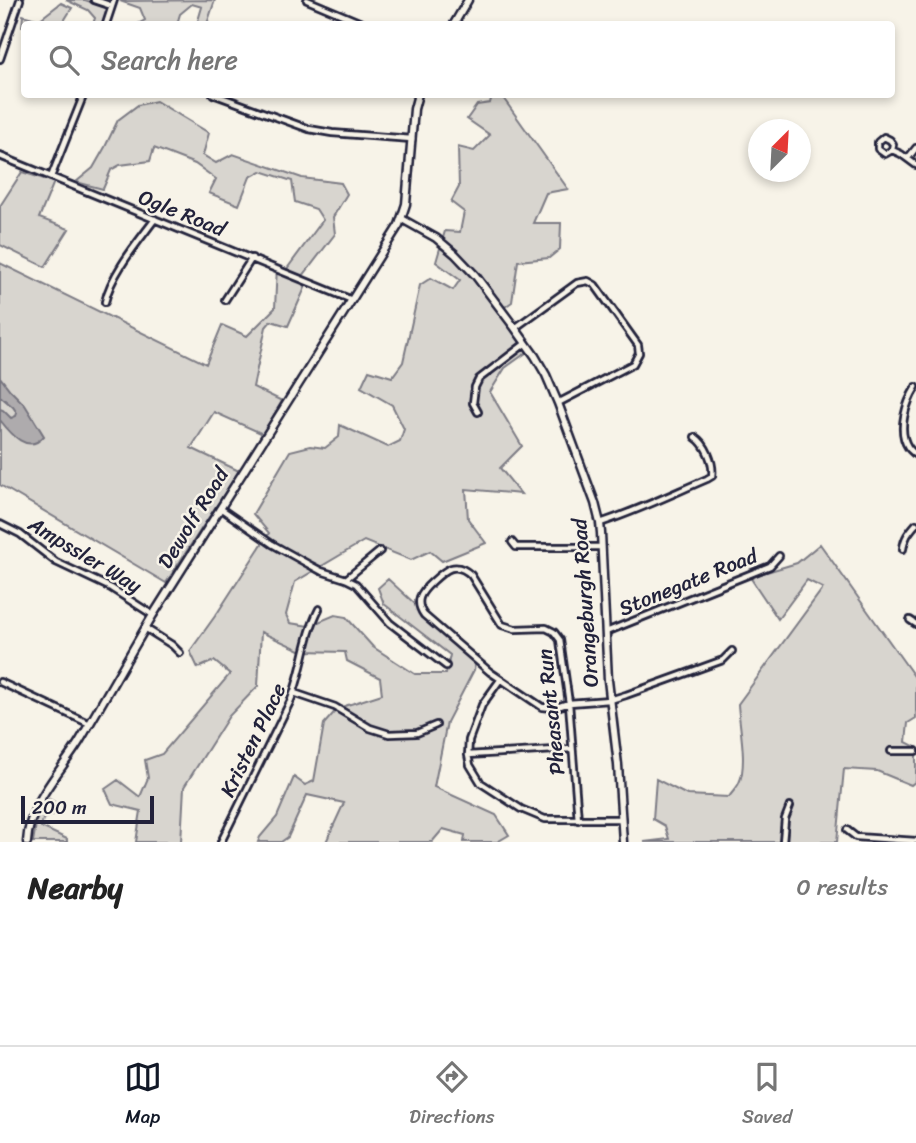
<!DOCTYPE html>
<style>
body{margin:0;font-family:Sriracha,sans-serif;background:#f6f6f6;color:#222}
.compass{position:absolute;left:748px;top:119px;width:63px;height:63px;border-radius:50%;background:#fff;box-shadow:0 4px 10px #0003;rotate:24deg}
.scale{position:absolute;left:21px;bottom:18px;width:133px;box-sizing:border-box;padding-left:7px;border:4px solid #22223b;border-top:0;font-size:19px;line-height:24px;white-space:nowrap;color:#22223b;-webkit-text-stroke:5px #f7f3e8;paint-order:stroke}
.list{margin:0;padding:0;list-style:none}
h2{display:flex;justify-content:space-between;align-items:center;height:91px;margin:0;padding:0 28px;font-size:30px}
h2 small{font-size:23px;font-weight:400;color:#767676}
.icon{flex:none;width:38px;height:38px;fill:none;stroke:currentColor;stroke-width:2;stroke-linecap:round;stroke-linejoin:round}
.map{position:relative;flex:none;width:916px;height:842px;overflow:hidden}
.search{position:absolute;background:#fff;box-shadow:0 4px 10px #0003;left:21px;right:21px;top:21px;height:77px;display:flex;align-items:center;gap:18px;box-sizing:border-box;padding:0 24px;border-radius:7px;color:#767676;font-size:26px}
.sheet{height:203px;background:#fff}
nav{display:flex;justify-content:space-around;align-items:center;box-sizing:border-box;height:98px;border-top:2px solid #e0e0e0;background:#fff;font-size:19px;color:#767676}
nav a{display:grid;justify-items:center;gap:4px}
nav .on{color:#111827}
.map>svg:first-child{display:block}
</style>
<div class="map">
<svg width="916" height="842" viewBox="0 0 916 842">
<rect width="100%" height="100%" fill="#f7f3e8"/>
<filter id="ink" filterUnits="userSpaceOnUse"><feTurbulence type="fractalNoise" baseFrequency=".0143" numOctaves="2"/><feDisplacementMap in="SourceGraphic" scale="14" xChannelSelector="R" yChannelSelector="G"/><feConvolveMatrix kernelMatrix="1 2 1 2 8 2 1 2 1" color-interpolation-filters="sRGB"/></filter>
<g filter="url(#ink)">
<path fill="#d8d5cf" stroke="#7d7c85" stroke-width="2" d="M66,0H85L109,8L104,24H93L95,18L88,10Z
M215,0L207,24H197L202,7L192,4L180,14L177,24H138L145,20L140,8L120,1Z
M61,3L72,8L62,24L22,26L23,15L39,20Z
M492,95H501L568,189L546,193L533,223H561L560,249L549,258L518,261L512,302L502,309L530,350L505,368L490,392L522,446L500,468L521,494L466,489L468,519L486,543L442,561L430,551L411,560L364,541L295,582L286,615L290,623L309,626L335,615L346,617L373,647L415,674H446L450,655L384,604L378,588L388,579L476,660L474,670L447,722L434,787L496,815L509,835L497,842H464L465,835L443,829L432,842H326L344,803L307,795L288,837L281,842H258L260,837L277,817L294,777L305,785L314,781L324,724L338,708L382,694L380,678L347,661L345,652L302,651L261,632L258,686L229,716L184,787L181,842H136L141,811L112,804L105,789L118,780L140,797L148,778L145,760L162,754L230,674L214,661L198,668L190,651L218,612L269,533L253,514L290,451L310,446L325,448L339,437L340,425L388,447L400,441L404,429L392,405L361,387L369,370L392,377L403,362L420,285L431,278L453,290L460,280L436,262L445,231L460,232L464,212L451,202L459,187L458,147L474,151L490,135L467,119L477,105L490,103Z
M156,101L209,133L203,155L216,163L233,154L302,178L341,183L347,194L333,217L335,234L303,276L309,279L288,326L271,321L266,327L253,387L282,401L263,434L214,412L191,448L239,471L166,583L0,485V263L206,364L222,325L247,336L275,308L277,266L286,270L323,220L316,209L295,202L292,181L261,171L250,177L239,205L209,193L216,179L195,164L154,148L150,161L120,165L111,170L103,189L76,182L93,168L105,147L118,120L138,105Z
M22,172L54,182L39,218L69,229L45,267L0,245V206Z
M820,544L916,679V718L908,723L906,742L916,747V781L911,785L877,771L844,769L837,842H644L669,839L665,826L653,819L656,779L687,795L729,797C732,792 737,788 739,783C748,764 739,725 738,704L823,588L807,580L778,619L750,577L797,563Z
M49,799L60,805L53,815L43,819L41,827L67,839V842H33L38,812Z"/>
<path fill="#aeabad" stroke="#76747f" stroke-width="2" d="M0,377L10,390L25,405L44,436C28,455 11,434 0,420V409L3,410L11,418L16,416L17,413L13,407L0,396Z"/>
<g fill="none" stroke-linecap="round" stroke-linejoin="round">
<g stroke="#22223b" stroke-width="10">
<path id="street" d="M94,0L112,6
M307,0L364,24
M106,24L114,0
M0,59L20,0
M213,94L309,129L332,133L412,139
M892,150L893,144L890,140L884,137L878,142V149L885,154L892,150L901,154L916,165
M0,156L352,300
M908,158L916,148
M51,177L84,94
M225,300L252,258
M105,302C111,274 138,242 155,219
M515,328L577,283L588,281L595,285L638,345L639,353L633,364L558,403
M916,387C906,403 897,430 908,447C910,450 913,452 916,455
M478,412L473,403L475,387L479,379L526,343
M220,508L272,544L308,564L321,571L346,579L356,584L390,623L446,666
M600,523C637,511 672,494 707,479L712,476C714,463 706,444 695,437
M0,524L20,534L56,562L111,588L153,615
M512,542L516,547H602
M903,549C904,538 909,532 916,524
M346,579L380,551
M910,620L916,624
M145,628L172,645L180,653
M606,632L770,566L779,556
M500,680L482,705L469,740L468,755L470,765L481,783L521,809L545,819H622
M0,682L90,724
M294,693L335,707L370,728L389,734L417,733L436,725
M891,751H916
M468,755L572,749
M578,820L569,703L560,640L554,632L546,628L515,629L502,625L471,575C455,560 445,570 432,582C421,592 414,601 424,615L490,672L542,707L554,708L569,703L610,700L626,695L723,660L732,651
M847,830L856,837L916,841
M221,842L290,702C303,672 304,638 319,609
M783,842L785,819L790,806"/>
</g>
<g stroke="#22223b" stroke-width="11">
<path id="secondary" d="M454,24L468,0
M402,219L436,238L455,254L475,275L515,328L535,356L546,375L558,403L595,503L600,523L601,533L608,680L618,765L623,842
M27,842C29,803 59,774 79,742C104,700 128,657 153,615L399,225L406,204L414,109L418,94"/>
</g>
<use href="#street" stroke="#f7f3e8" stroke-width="4.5"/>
<use href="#secondary" stroke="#f7f3e8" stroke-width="6"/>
</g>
</g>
<g text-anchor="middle" stroke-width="5" stroke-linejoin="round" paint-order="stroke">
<g font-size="21" fill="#22223b" stroke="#f7f3e8">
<text transform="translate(182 213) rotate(22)" y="7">Ogle Road</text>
<text transform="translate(193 518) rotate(-58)" y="7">Dewolf Road</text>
<text transform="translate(85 555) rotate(31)" y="7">Ampssler Way</text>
<text transform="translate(688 582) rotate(-22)" y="7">Stonegate Road</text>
<text transform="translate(585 603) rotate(-94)" y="7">Orangeburgh Road</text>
<text transform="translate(551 712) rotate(-96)" y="7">Pheasant Run</text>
<text transform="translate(253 740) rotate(-64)" y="7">Kristen Place</text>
</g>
</g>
</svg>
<svg class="compass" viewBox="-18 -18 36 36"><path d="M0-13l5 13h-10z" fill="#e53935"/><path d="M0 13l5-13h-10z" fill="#767676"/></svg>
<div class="scale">200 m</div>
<div class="search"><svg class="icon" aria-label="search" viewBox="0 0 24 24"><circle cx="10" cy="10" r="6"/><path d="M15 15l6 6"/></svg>Search here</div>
</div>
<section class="sheet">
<h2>Nearby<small>0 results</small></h2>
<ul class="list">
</ul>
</section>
<nav>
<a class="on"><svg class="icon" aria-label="map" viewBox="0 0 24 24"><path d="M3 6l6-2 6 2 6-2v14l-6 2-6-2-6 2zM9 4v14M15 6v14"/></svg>Map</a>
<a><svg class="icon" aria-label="directions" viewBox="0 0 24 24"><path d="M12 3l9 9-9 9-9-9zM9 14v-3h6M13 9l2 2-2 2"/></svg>Directions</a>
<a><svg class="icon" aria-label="saved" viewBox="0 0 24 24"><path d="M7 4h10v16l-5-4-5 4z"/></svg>Saved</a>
</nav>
